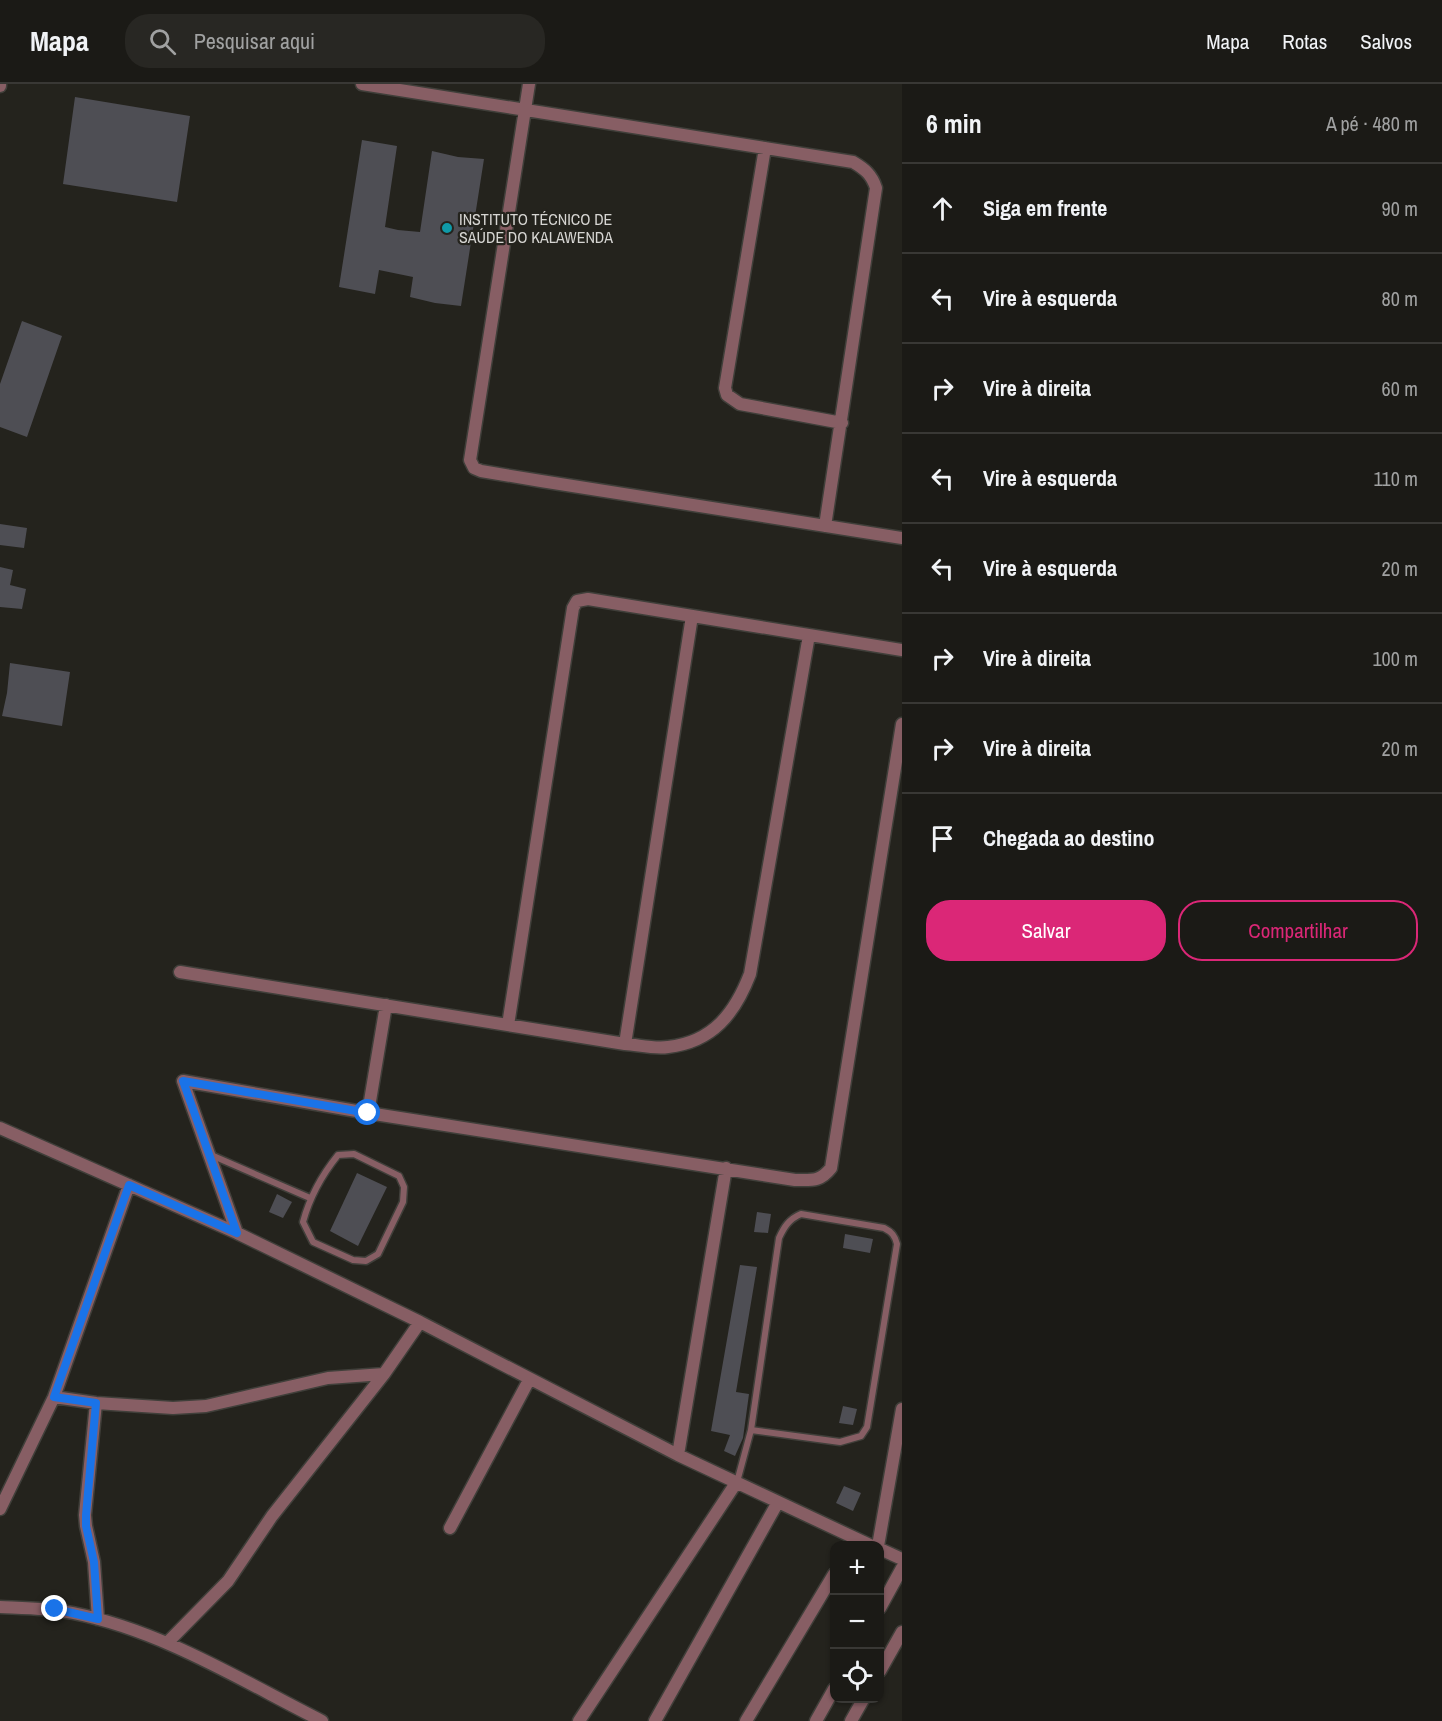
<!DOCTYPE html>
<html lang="pt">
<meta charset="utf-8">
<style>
body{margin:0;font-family:"Archivo Narrow",sans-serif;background:#282723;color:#f1f3f6}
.controls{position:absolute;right:18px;bottom:18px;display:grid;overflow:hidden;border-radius:12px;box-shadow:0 2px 4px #0004}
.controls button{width:54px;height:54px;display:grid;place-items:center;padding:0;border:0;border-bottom:2px solid #393835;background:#1b1a16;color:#f1f3f6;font:30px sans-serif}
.stop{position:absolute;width:18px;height:18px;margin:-14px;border:4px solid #1a73e8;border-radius:50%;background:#fff}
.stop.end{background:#1a73e8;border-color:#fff;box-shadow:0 2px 6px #0008}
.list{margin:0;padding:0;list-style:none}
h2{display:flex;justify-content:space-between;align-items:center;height:78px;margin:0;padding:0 24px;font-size:26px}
h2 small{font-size:20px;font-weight:400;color:#a0a1a1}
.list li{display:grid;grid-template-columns:39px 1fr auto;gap:18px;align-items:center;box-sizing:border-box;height:90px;padding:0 24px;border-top:2px solid #393835}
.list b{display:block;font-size:22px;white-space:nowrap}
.list em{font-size:20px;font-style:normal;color:#a0a1a1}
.actions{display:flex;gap:12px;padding:18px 24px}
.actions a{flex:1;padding:14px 0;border:2px solid #db2777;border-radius:24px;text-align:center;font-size:21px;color:#db2777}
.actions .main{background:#db2777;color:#fff}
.icon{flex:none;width:33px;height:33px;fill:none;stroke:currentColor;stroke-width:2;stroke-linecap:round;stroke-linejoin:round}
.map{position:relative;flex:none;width:902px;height:1637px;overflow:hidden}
header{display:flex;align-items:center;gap:36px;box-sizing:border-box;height:84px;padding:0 30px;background:#1b1a16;border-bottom:2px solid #393835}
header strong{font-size:28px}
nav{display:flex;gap:33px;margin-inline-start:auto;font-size:21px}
.search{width:420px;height:54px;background:#282723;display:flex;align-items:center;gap:15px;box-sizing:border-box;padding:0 21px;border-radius:24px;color:#a0a1a1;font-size:22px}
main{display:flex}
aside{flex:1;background:#1b1a16}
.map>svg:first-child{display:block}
</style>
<header>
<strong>Mapa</strong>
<div class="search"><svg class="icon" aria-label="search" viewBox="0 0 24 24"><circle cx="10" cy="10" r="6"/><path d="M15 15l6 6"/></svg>Pesquisar aqui</div>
<nav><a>Mapa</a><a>Rotas</a><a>Salvos</a></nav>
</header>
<main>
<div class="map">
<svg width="902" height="1637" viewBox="0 0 902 1637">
<rect width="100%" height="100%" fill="#24231d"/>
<path fill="#4e4e54" d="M75,13L190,32L177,118L63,100Z
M362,56L397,62L385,143L398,146L420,148L432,67L458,73L484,75L461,222L435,219L410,213L413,193L379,186L375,210L339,203Z
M22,237L62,252L27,353L0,343V300Z
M0,440L27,444L24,464L0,461Z
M0,483L13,486L10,501L26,505L22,525L0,523Z
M10,579L70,588L62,642L2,632L7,609Z
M357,1089L387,1103L358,1162L330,1147Z
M277,1110L292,1118L283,1134L269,1128Z
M757,1128L771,1130L768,1149L754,1148Z
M845,1150L873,1155L870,1169L843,1164Z
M740,1181L757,1183L736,1308L749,1310L743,1354L735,1372L724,1367L730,1351L711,1347Z
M843,1322L857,1325L853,1341L839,1339Z
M844,1402L861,1409L853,1427L836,1419Z"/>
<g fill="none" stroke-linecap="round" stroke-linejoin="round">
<g stroke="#403f3a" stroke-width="9">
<path id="service" d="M354,1070L399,1092L404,1103L403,1118L378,1170L366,1177L353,1176L313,1158L303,1138C310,1112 321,1092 338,1071Z
M211,1071L310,1114
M737,1398L751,1346L779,1154C784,1143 789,1135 801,1130L884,1144C892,1148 895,1152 897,1160L867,1343L861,1352L840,1358L751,1346"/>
</g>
<g stroke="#403f3a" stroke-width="15">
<path id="minor" d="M362,0L853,78C865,85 872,91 876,104L825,442
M529,0L470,376L474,384L481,387L541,397L902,454
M765,64L725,304L727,311L740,320L842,339
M180,888L625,960C639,961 654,965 668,963C713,958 735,929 750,890L809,551
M508,941L573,524L577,517L588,515L902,566
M625,960L692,532
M368,1029L386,921
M0,1044L237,1149L420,1238L678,1371L872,1462
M237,1149L183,997L368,1029L795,1096C812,1096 820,1098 831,1084L902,640
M54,1313L96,1319L173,1324L206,1322L328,1294L384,1290
M96,1319L85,1431L86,1442L94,1478L98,1535
M678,1371L726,1084
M0,1425L54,1313L129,1101
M450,1444L529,1296
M878,1462L902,1325
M880,1465L902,1475
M0,1523C25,1524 49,1524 73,1529C163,1547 242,1597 322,1637
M880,1524L902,1484
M167,1559L228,1497L272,1432L384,1290L420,1238
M880,1587L902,1548
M579,1637L736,1399
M655,1637L778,1418
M746,1637L834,1490
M816,1637L834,1605
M851,1637L864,1614"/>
</g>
<g stroke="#403f3a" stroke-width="15">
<path id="tertiary" d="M0,2V0"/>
</g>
<use href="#service" stroke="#875e64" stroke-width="6"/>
<use href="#minor" stroke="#875e64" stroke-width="12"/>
<use href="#tertiary" stroke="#875e64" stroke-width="12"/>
</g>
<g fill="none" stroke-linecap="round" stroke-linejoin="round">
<path stroke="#1a73e8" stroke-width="8" d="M55,1525L98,1535L94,1478L86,1442V1431L96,1319L54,1313L129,1101L237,1149L183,997L368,1029"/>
</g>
<circle fill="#0f9aa8" stroke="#24231d" stroke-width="2" cx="447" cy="144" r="6"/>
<g text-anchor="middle" stroke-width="4.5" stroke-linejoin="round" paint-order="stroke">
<g font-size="16" fill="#d6d5d2" stroke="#24231d" text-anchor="start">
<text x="459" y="141">INSTITUTO TÉCNICO DE<tspan x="459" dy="18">SAÚDE DO KALAWENDA</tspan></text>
</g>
</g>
</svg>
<div class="controls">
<button>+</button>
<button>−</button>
<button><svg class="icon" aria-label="locate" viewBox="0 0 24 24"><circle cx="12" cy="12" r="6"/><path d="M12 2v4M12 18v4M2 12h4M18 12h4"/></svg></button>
</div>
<div class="stop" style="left:368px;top:1029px"></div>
<div class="stop end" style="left:55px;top:1525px"></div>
</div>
<aside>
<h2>6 min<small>A pé · 480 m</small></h2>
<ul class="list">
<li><svg class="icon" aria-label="ahead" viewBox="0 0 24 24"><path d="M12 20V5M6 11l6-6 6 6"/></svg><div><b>Siga em frente</b></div><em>90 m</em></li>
<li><svg class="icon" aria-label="left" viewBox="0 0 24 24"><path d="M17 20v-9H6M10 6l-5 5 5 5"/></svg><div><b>Vire à esquerda</b></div><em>80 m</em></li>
<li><svg class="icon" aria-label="right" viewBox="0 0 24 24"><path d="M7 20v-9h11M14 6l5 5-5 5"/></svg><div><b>Vire à direita</b></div><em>60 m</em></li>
<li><svg class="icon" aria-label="left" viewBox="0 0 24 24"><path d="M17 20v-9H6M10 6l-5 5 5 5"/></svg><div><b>Vire à esquerda</b></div><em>110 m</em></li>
<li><svg class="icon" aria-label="left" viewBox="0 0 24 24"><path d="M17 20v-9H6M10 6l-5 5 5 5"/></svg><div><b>Vire à esquerda</b></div><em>20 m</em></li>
<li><svg class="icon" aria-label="right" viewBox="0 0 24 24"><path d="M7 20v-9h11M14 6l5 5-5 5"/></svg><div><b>Vire à direita</b></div><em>100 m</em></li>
<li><svg class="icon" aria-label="right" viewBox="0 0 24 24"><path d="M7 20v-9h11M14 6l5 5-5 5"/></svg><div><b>Vire à direita</b></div><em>20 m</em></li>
<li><svg class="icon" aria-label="arrive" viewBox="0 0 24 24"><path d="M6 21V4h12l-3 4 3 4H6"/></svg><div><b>Chegada ao destino</b></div></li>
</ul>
<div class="actions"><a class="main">Salvar</a><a>Compartilhar</a></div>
</aside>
</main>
